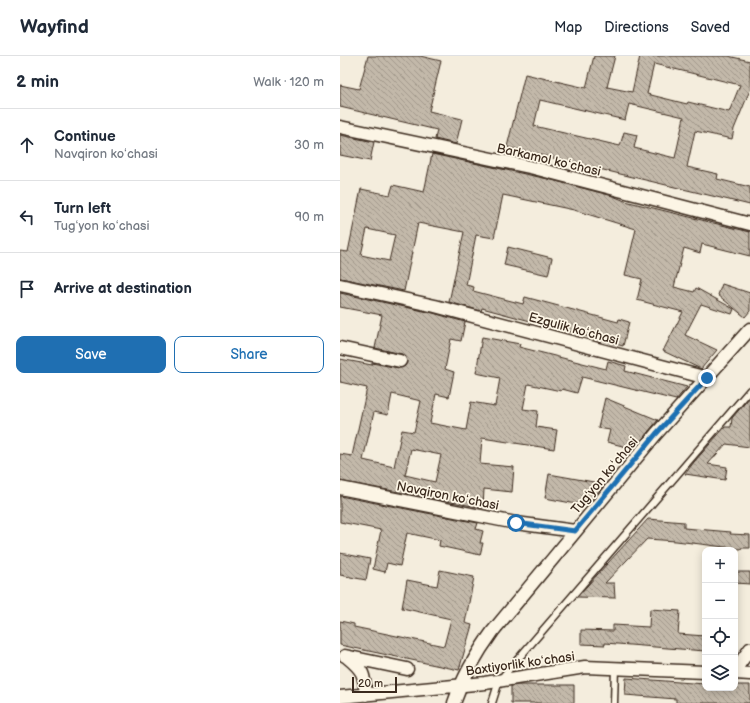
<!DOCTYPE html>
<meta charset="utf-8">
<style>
body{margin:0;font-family:"Balsamiq Sans",sans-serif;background:#f2f2f3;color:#1f2937}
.controls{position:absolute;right:12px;bottom:12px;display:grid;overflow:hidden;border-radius:8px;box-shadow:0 2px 10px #0003}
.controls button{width:36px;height:36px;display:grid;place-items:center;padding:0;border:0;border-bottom:1px solid #e0e1e3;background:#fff;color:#1f2937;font:20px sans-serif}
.scale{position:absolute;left:12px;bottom:10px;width:45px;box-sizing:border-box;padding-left:4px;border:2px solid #3b2a1e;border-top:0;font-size:11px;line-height:14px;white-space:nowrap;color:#3b2a1e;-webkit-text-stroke:3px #fcf5e5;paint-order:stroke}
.stop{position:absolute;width:12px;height:12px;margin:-9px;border:3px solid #1f6fb2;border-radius:50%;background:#fff}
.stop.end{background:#1f6fb2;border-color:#fff;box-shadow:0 1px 4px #0008}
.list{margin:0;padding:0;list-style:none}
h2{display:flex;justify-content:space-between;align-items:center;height:52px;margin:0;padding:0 16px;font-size:17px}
h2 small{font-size:13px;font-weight:400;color:#747a83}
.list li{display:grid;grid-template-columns:26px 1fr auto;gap:12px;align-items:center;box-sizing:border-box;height:72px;padding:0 16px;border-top:1px solid #e0e1e3}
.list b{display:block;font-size:15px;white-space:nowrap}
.list p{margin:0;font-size:13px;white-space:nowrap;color:#747a83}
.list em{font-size:13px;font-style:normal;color:#747a83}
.actions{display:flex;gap:8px;padding:12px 16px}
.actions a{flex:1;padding:9px 0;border:1px solid #1f6fb2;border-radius:8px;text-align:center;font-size:14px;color:#1f6fb2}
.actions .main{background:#1f6fb2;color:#fff}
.icon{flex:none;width:22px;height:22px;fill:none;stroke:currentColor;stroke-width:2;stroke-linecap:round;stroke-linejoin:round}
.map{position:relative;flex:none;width:410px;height:647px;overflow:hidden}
header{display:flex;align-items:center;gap:24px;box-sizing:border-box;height:56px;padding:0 20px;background:#fff;border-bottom:1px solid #e0e1e3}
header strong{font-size:19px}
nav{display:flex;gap:22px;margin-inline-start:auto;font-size:14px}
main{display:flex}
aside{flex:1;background:#fff}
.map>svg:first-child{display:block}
</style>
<header>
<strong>Wayfind</strong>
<nav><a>Map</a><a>Directions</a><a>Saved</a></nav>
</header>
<main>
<aside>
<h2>2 min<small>Walk · 120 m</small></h2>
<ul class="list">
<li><svg class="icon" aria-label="ahead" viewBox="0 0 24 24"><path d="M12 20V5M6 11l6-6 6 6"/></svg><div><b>Continue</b><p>Navqiron koʻchasi</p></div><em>30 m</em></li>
<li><svg class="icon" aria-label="left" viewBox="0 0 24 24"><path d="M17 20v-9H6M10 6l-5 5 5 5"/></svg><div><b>Turn left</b><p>Tugʻyon koʻchasi</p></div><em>90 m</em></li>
<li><svg class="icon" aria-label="arrive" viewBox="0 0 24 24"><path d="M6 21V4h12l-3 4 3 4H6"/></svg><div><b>Arrive at destination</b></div></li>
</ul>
<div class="actions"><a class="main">Save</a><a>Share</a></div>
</aside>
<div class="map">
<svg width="410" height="647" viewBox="0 0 410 647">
<defs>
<pattern id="building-back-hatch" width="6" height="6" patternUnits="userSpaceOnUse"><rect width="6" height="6" fill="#c3b9aa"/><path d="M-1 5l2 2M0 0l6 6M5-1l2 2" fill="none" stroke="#a0978a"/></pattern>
</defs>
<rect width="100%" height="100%" fill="#f4eddd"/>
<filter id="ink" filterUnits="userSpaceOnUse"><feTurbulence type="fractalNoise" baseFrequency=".025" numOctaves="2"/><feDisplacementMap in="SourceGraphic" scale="8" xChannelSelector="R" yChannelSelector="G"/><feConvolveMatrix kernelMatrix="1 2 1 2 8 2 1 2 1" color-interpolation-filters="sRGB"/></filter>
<g filter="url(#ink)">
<path fill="url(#building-back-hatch)" stroke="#3b2a1e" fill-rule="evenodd" d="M28,0H80L101,5L89,55L122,63L116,88L95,83L97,74L0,51V29L19,33Z
M254,0H275L267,31L292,36L300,0H388L410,5V34L394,73L392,83L355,75L347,111L378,118L377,123L410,131V149L167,91L185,18L246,32ZM314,8L400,29L389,56L348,46L347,48L307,38ZM200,44L285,64L289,48L344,61L335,102L294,92L297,79L284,76L280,90L194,70Z
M0,79L34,86L30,105L0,99Z
M92,98L208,123L273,140L285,145L410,176V200L362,188L360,197L344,192L334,231L354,236L356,232L394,253L392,258L361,248L345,279L377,294L361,313L323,295L343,256L297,244L302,223L285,219L296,173L234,154L163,139L154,182L136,179L126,229L134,231L133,235L183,248L185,241L278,266L279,263L289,266L283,290L142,252L141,255L109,246L124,176L78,167L64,235L0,222V195L8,196L21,133L50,139L53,129L84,136ZM27,173L55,179L49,205L21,199Z
M168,191L212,202L208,219L164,209Z
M382,228L410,237V255L405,261L378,239Z
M0,237L93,257L125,266L121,285L111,283L105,313L114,316L109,341L96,338L90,367L126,374L131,346L155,350L160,322L136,317L142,281L180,288L179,291L266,313L268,305L286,310L285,315L347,331L336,344L242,321L237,337L222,333L221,335L188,328L183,353L198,355L196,371L217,374L214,393L142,382L140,408L174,411L172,436L144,433L143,452L0,425V398L12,400L27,332L0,326V303L32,309V307L59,312L65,310L67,306L65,300L62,298L35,292L42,259L0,251ZM52,338L81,345L74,376L62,374L54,411L23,404L34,356L48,359ZM71,393L101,399L95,426L65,419Z
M410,341V391L386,388L368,408L387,411L385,424L345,418L354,406L385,371H391L392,362Z
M265,342L318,364L294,393L267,386L270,374L258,372Z
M209,418L265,428L247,450L205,442Z
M0,440L138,467L136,473L143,475L140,487H143L140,499L99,490L100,484L67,477L60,510L47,507L45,516L33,513L41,474L0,466Z
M308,463L344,466V472L391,476L390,478L410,479V492H401V493L336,485L307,483L265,527H274L275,542L237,541Z
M0,497L30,503L26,524L0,519Z
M100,514L134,521L125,567L132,569L119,614L0,589V565L14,568V571L104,590L111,563L62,552L67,524L97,530Z
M395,516H410V528L395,527Z
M310,553L340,555L338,578L365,580V595L265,587V589L241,588V574L273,575V569L309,571Z
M286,622L365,628V632H395V629H410V647H336V643L285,639Z
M178,629H234V647H171V630Z"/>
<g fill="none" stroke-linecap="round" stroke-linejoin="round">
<g stroke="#3b2a1e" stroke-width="9">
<path id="service" d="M152,647L159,625L410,334
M274,647L275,612"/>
</g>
<g stroke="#3b2a1e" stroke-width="15">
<path id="minor" d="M0,71L194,112L410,168
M0,229L95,250L367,322
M0,292L60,305
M0,432L176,467L235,475
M5,600L67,613
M7,601C24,615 24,618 26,639
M395,614L410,593
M395,617L410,618
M0,641L145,627L245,611L365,616
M114,647C123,621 137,597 153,575L316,378L410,273"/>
</g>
<use href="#service" stroke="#fcf5e5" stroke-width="6"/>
<use href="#minor" stroke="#fcf5e5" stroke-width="12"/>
</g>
</g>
<g fill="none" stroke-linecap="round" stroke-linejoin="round" filter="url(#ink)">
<path stroke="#1f6fb2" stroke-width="5" d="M176,467L235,475L316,378L367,322"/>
</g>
<g text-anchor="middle" stroke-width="3.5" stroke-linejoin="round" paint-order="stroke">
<g font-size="13" fill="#3b2a1e" stroke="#fcf5e5">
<text transform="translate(209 103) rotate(13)" y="5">Barkamol koʻchasi</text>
<text transform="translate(234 272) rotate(15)" y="5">Ezgulik koʻchasi</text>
<text transform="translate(264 419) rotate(-50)" y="5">Tugʻyon koʻchasi</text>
<text transform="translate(108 439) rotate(11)" y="5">Navqiron koʻchasi</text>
<text transform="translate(180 607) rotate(-8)" y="5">Baxtiyorlik koʻchasi</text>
</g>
</g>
</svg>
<div class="controls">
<button>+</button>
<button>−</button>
<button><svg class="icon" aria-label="locate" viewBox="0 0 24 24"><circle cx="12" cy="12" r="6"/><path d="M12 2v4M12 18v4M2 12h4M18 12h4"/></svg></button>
<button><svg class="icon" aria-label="layers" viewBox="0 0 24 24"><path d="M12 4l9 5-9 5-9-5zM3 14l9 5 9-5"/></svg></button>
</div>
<div class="scale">20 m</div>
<div class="stop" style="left:176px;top:467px"></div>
<div class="stop end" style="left:367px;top:322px"></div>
</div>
</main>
